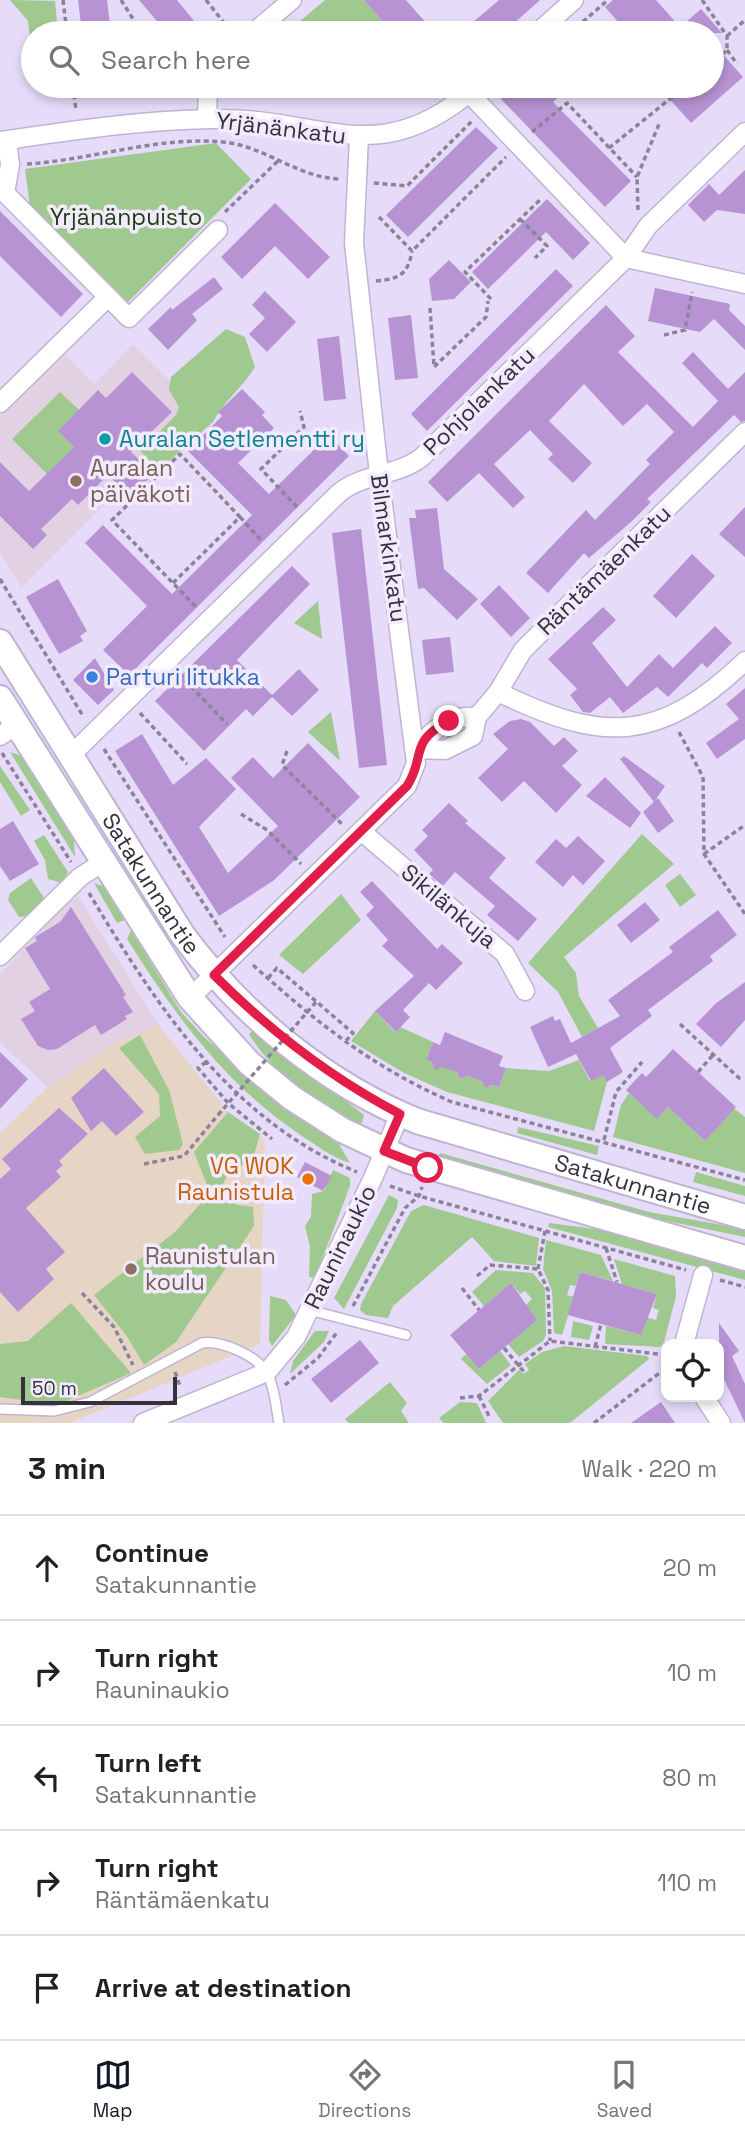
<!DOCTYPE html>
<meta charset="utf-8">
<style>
body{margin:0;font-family:"Space Grotesk",sans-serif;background:#f2f2f2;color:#202124}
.controls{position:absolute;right:21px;bottom:21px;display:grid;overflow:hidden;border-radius:14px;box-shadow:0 4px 10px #0003}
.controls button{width:63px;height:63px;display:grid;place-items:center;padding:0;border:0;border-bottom:2px solid #e0e0e0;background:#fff;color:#202124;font:35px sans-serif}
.scale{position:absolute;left:21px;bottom:18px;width:156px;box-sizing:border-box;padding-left:7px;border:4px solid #35313c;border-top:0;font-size:19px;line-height:24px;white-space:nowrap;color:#35313c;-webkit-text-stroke:5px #f2ebfd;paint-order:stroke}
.stop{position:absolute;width:21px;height:21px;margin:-16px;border:5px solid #e11d48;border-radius:50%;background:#fff}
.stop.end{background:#e11d48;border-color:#fff;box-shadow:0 2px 7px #0008}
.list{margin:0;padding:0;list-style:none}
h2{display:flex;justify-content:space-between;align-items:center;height:91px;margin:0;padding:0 28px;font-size:30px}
h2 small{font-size:23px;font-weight:400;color:#757577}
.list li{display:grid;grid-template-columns:46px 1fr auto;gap:21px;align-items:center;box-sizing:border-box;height:105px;padding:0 28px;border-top:2px solid #e0e0e0}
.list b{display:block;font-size:26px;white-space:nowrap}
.list p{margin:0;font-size:23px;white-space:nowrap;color:#757577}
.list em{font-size:23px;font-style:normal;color:#757577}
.icon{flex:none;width:38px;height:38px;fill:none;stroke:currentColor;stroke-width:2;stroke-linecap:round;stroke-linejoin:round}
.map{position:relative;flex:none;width:745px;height:1423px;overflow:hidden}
.search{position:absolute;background:#fff;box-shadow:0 4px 10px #0003;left:21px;right:21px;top:21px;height:77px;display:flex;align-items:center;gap:18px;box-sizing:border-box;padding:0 24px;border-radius:38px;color:#757577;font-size:26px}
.sheet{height:616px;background:#fff}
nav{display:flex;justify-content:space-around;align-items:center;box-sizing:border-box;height:98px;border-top:2px solid #e0e0e0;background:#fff;font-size:19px;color:#757577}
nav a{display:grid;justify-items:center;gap:4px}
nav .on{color:#111827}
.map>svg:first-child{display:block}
</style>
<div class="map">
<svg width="745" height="1423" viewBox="0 0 745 1423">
<rect width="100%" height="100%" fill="#e6dcfa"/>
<path fill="#e2d1e3" d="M133,344L199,410L21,588L0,552V415L63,353L94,384Z
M78,896L158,1024L109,1047L47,1087L0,1042V974L63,907Z"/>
<path fill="#e6d4c4" d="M158,1024L228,1112L265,1140L260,1344L70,1423H0V1133L48,1087L109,1047Z"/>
<path fill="#9fc98e" d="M10,0L55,1L58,33H33V64L28,21Z
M325,0H364L393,33H286Z
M237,86H439L441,88C419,102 278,92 244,90Z
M216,143L251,179L126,304L30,207L25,169Z
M226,329L245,337L255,367C243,387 223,402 213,422L159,470L140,451L176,415L179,407L169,390L171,377Z
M60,392L79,410L58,431L74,447L47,474L12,439Z
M318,601L322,639L294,623Z
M331,712L340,761L308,732Z
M10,752L22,756L69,830L74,840L75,857Z
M0,766L30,810L21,816L0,782Z
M642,834L674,864L564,957L576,973L579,996L598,1028L582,1037L558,992L528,963Z
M44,835L68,872L62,883L48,879L45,860L34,841Z
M680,874L696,895L680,907L665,885Z
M31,878L46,901L28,916L19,917L8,900L10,893Z
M94,883L103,886L125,920L117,923Z
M341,894L361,920L303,974L279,955Z
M131,930L181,1012L204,1037L255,1082L336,1139L350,1163C332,1158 315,1144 299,1134C224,1083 175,1015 127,939Z
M375,1011L395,1032L400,1027L433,1042L426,1060L457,1072L460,1079L467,1076L482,1081L485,1088L492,1085L499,1087L506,1068L549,1071L579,1060L590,1081L603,1074L607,1082L594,1131L447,1092L404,1073L351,1041Z
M254,1029L364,1115L362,1123L357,1124C315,1100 274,1076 249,1034Z
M140,1035L169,1090L183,1144L179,1150L145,1154L135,1137L160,1116L159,1094L119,1048Z
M629,1093L657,1118L668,1107L705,1141L722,1122L727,1103L745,1117V1173L613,1137L621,1105Z
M228,1112L260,1134L252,1162L229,1170L223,1185L237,1205L253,1207L254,1226L176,1342L144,1365L126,1335L94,1295L175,1232L210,1193L194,1152Z
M518,1127L599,1146L597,1155L517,1133Z
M440,1153L649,1212L745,1229V1237L647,1217L438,1160Z
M333,1170L350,1178V1186L315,1278L309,1277L310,1247L305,1226L311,1217L312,1194L324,1191Z
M696,1172L745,1186V1196L693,1182Z
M389,1195L398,1200L397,1208L344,1309L334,1298Z
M424,1205L539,1238L536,1266L494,1261L472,1237L393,1306L388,1318L366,1315L360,1310L361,1304L411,1211Z
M549,1223L604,1230L745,1270V1280L548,1227Z
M546,1240L601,1255L613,1281L580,1272L576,1286L570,1285L567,1295L574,1297L562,1335L554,1333L552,1291L543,1269Z
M614,1259L675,1276L676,1296L664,1342L660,1347L605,1344L606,1326L641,1335L646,1317L656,1320L659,1310L653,1308L657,1294L622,1284Z
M496,1270L533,1273L545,1288L546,1335L543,1341L519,1357L508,1344L537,1320L525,1306L532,1299L525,1291L520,1294L511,1283L484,1306L472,1292Z
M270,1296L286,1300L296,1315L272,1346L269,1340Z
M71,1303L131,1373L57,1405L0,1397V1344L28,1341Z
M573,1321L593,1326L589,1340L571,1337Z
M315,1331H329L324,1342L290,1374L293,1361Z
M564,1346L647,1356L649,1359L570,1423H503L488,1401L519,1370L523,1374L529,1370L525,1364L542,1352Z
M500,1351L511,1365L487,1384L461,1359L466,1354L479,1369Z
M390,1382L407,1403L401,1411L409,1423H349L345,1419Z
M460,1402L477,1403L486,1423H444L439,1418Z"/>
<path fill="#b793d3" d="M78,0H107L111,33H82Z
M139,0H177L204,33H167Z
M364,0H406L435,33H393Z
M499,0H540L503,33H460Z
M613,0H656L680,27L701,9L722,33H628L605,7Z
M712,42L743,77L691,123L658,86H712Z
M516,86H570L553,102L631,181L605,207L501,99Z
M476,127L498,148L408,237L386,215Z
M745,170V214L717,210L704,222L688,205L709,184L719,195Z
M547,199L590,243L573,260L546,232L488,289L472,272Z
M275,203L330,257L308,279L275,246L242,279L221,257Z
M0,211L83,294L61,317L0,256Z
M449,260L471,282L454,299L432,301L429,279Z
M556,269L573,286L427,431L411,414Z
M214,277L223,289L192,314L197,320L168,350L148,329L171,307L172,310Z
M655,288L730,304L729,310L745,326V350L714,319L700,332L648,321Z
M265,291L296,322L267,352L249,334L265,318L252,305Z
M606,305L635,336L618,352L693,427L718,401L682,363L693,352L728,389L745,372V421L741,422L734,415L647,499L651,502L631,522L589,558L584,553L548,593L526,573L586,510L595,520L650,464L646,460L674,432L647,404L623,426L584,384L549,421L592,463L573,483L548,459L553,454L530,430L494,464L525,497L513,508L479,473L447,502L428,482Z
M411,315L418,378L395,380L388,318Z
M339,336L346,399L324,401L317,339Z
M132,372L172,412L131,452L154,474L130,497L108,475L78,505L72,499L41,529L47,535L33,549L0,516V462L29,491L74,447L58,431L98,390L106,398Z
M242,389L265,412L262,415L274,428L238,463L269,494L329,435L349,456L129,675L103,650L147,606L85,543L103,525L172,594L252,515L188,451L222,416L218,412Z
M745,507V557L719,534Z
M437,508L444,569L478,599L457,620L424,588L418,589L409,518H416L415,510Z
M361,529L387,765L359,768L332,533Z
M692,554L715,576L676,618L653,596Z
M292,566L310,584L237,660L272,695L299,669L319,690L292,716L272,697L253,716L246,709L204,751L155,701Z
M58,579L87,631L80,636L83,641L59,654L26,597Z
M499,585L530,618L511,637L480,604Z
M603,607L616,620L592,643L627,687L659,654L673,668L715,626L732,643L707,668L702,663L668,697L657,687L623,713L610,697L590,713L583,712L570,695L577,689L548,659Z
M450,637L454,672L426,675L422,640Z
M95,658L114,690L98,705L73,680Z
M745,688V739L717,759L706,743L739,719L726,704Z
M521,719L530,722L554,746L564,737L578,751L562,766L582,785L556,813L524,781L502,802L478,778L508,749L493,734L510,721Z
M142,734L173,785L206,758L236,789L199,827L228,873L278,826L231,778L253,757L273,778L308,743L360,797L273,881L219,916L115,751Z
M624,756L665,786L654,802L620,759Z
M605,777L641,813L630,828L586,796Z
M658,798L674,821L658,833L643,812Z
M449,803L468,821L465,823L506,858L489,878L537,919L518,941L487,915L495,906L455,872L443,886L429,874L433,870L414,850L428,836L422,830Z
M13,821L39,864L10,881L0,866V829Z
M578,836L605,861L583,885L573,875L563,887L535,862L556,839L566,848Z
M372,881L437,949L442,944L463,963L436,990L429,983L403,1010L410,1017L396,1032L375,1011L414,976L382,946L388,940L366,915L374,907L360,892Z
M645,902L660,920L631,943L617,925Z
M71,907L126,995L123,997L133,1012L125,1016L127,1019L101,1035L95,1025L57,1049L48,1050L38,1046L21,1019L35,1011L29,1002L50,989L25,948L37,941L35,937L60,922Z
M718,910L737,935L710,956L713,961L648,1010L652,1016L610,1048L623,1072L607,1082L603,1075L591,1081L576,1054L548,1067L530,1027L553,1016L555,1021L560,1019L571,1043L620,1016L608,1000L673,952L669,947Z
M745,982V1020L721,1047L696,1024L715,1004Z
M445,1032L503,1056L499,1066L506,1068L499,1087L492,1085L485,1088L482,1081L467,1076L460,1079L457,1072L442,1067L435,1070L432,1062L426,1060L433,1042L440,1045Z
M673,1049L736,1107L705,1141L668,1107L657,1119L626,1090L642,1073L646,1077Z
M0,1052L28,1079L0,1109Z
M104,1068L144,1112L116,1136L102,1121L91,1131L71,1098Z
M59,1108L88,1134L59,1161L63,1165L56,1171L61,1177L26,1208L65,1252L46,1269L54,1279L18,1312L0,1292V1179L11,1169L2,1159Z
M305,1162L332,1176L323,1191L297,1177Z
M580,1272L657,1294L641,1335L568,1315Z
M511,1283L537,1320L479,1369L450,1335Z
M719,1323L739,1351L732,1356L745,1384V1423L719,1369Z
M360,1340L379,1363L331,1403L311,1379Z
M661,1402L675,1423H631Z"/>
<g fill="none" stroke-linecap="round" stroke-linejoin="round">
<g stroke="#bfb4d1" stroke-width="12">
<path id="service" d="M309,1310L406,1335
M0,1409L54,1411L90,1402L202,1343C221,1340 259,1356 268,1375C275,1389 276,1407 279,1423"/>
</g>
<g stroke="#bfb4d1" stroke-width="21">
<path id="minor" d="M253,33L292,0
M537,33L574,0
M469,93L626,258L745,284
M207,119L208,86
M7,140L10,165L5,193L129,318L218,230
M0,141C70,131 141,120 211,119C322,116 378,174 477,86
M0,403L108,297
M498,692C603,743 658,744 745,661
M0,736L17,725
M416,749L445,750L473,736L477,717L498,692L523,650L745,432
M416,749C434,729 448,715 477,717
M70,756L339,493C364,473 398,476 422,457L626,258L648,226L745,132
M361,831L505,954L525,991
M0,956L80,877L103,862
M190,998L407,786L416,763L379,474L354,243L359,137
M684,1344L703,1275
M704,1397L721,1423
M143,1423L267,1372L296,1337L373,1178L400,1114"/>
</g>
<g stroke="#bfb4d1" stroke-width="28">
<g id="secondary">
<path id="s1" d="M0,642L182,934C241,1014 324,1083 417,1121L745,1217"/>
<path d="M0,698L190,998L249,1063L292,1098L342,1130L406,1160L745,1258"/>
</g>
</g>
<path stroke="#8b8499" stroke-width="3.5" stroke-dasharray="5 3.5" stroke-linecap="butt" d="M63,0L67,33
M121,0L142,33
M206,0L232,33
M702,0L727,36V50L712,64
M445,27L450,33
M570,33L608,0
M727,36L745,20
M727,50L737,64
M73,86L76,111
M175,86L176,87
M499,97L511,86
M532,132L567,103L637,177
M609,148L686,86
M27,164C92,160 157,136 223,142C265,146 296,177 339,179
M374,183L407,186L472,121
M638,210L637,177L660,122
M225,212L279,160
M379,217L412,251L506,157
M520,219L547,246L535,258
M376,281C400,279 408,274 412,251
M491,299L465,272L542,198
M430,308L434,367L486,317L488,301
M664,335L685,330L692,292
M297,507L261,469L304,427L300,411
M240,517L262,541
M0,579L83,716
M173,583L240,517L180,454L112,520L196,607
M179,674L227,724
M140,713L187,764
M679,732L703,777L704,854L745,914
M104,749L225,937
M287,751L282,765L343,825
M2,753L71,862
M241,814L267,830L301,864
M704,854L745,825
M89,893C156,1005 231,1121 357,1172
M253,965C316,1022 372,1067 452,1102L745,1180
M268,978L277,968L353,1033L344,1043
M680,1024L739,1078L744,1077
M206,1062L198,1068L228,1103L272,1139
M698,1072L713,1055
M604,1140L616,1092L642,1062
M144,1164L184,1156L218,1115
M390,1186L419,1196L686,1270
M606,1248L617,1282
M538,1269L545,1231
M477,1276L490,1265L538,1269L548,1290L550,1341
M720,1280L745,1287
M462,1288L479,1310
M82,1293L114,1327L133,1365
M353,1306L405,1208L419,1196L422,1187
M595,1347L601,1324
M504,1348L525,1373
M175,1372L180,1386
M285,1385L318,1358L338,1331
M479,1396L490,1418
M460,1398L479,1396L550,1341L666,1355
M594,1423L666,1368"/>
<use href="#service" stroke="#fff" stroke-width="9"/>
<use href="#minor" stroke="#fff" stroke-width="18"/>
<use href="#secondary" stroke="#fff" stroke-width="24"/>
<path stroke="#8b8499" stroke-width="3.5" stroke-dasharray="5 3.5" stroke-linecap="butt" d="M218,1115L316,1002"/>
</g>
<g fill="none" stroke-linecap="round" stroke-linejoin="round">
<path stroke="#e11d48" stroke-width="9" d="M428,1168L384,1151L400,1114C329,1077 270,1031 214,975L407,786C426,757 408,742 449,721"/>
</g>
<circle fill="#0f9aa8" stroke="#f2ebfd" stroke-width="2.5" cx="105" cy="439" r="7"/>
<g fill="#8d6e63" stroke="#f2ebfd" stroke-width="2.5">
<circle cx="76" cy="481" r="7"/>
<circle cx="131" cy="1269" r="7"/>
</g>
<circle fill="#3f7fe0" stroke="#f2ebfd" stroke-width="2.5" cx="92" cy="677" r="7"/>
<circle fill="#e8710a" stroke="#f2ebfd" stroke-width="2.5" cx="308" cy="1179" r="7"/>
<g text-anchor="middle" stroke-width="7" stroke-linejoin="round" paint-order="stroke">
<g font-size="23" fill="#35313c" stroke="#f2ebfd">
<text transform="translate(281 128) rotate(7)" y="8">Yrjänänkatu</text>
<text transform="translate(479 401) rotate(-44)" y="8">Pohjolankatu</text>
<text transform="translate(389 548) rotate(82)" y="8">Bilmarkinkatu</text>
<text transform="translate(604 570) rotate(-44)" y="8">Räntämäenkatu</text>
<text dy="8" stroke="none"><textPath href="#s1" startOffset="285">Satakunnantie</textPath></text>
<text transform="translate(449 906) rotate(40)" y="8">Sikilänkuja</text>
<text dy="8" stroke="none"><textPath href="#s1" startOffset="873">Satakunnantie</textPath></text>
<text transform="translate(340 1247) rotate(-64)" y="8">Rauninaukio</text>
</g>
<g font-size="23" fill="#203d12" stroke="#f2ebfd">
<text x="126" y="225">Yrjänänpuisto</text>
</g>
<g font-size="23" fill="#0d838f" stroke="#f2ebfd" text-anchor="start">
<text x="119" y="447">Auralan Setlementti ry</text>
</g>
<g font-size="23" fill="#785e54" stroke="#f2ebfd" text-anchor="start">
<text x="90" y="476">Auralan<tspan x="90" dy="26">päiväkoti</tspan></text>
<text x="145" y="1264">Raunistulan<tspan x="145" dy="26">koulu</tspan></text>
</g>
<g font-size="23" fill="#366cbe" stroke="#f2ebfd" text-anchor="start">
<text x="106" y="685">Parturi Iitukka</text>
</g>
<g font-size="23" fill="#c56008" stroke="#f2ebfd" text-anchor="end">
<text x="294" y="1174">VG WOK<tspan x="294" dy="26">Raunistula</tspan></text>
</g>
</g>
</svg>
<div class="controls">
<button><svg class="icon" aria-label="locate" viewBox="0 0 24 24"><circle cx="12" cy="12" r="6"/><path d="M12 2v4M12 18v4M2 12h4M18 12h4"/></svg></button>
</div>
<div class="scale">50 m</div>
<div class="stop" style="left:428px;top:1168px"></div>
<div class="stop end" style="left:449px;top:721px"></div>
<div class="search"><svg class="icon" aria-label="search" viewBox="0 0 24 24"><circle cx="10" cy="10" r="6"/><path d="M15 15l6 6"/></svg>Search here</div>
</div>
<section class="sheet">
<h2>3 min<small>Walk · 220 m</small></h2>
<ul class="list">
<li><svg class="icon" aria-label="ahead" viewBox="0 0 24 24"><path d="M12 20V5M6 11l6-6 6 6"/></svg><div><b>Continue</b><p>Satakunnantie</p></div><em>20 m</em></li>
<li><svg class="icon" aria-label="right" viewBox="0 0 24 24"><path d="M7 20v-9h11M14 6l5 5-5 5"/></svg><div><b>Turn right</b><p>Rauninaukio</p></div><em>10 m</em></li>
<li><svg class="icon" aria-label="left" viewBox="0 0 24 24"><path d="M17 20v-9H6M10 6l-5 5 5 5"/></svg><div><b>Turn left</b><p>Satakunnantie</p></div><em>80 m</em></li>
<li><svg class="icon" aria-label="right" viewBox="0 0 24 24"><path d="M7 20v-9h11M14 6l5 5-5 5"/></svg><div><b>Turn right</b><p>Räntämäenkatu</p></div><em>110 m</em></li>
<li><svg class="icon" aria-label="arrive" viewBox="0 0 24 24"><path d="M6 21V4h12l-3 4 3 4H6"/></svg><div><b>Arrive at destination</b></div></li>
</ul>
</section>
<nav>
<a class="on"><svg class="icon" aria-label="map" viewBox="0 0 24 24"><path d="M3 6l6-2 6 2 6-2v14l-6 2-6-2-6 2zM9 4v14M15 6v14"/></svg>Map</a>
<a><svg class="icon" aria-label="directions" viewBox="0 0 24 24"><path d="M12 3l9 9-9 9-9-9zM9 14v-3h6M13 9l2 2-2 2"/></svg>Directions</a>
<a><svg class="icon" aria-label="saved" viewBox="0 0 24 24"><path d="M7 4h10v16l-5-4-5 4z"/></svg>Saved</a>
</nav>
